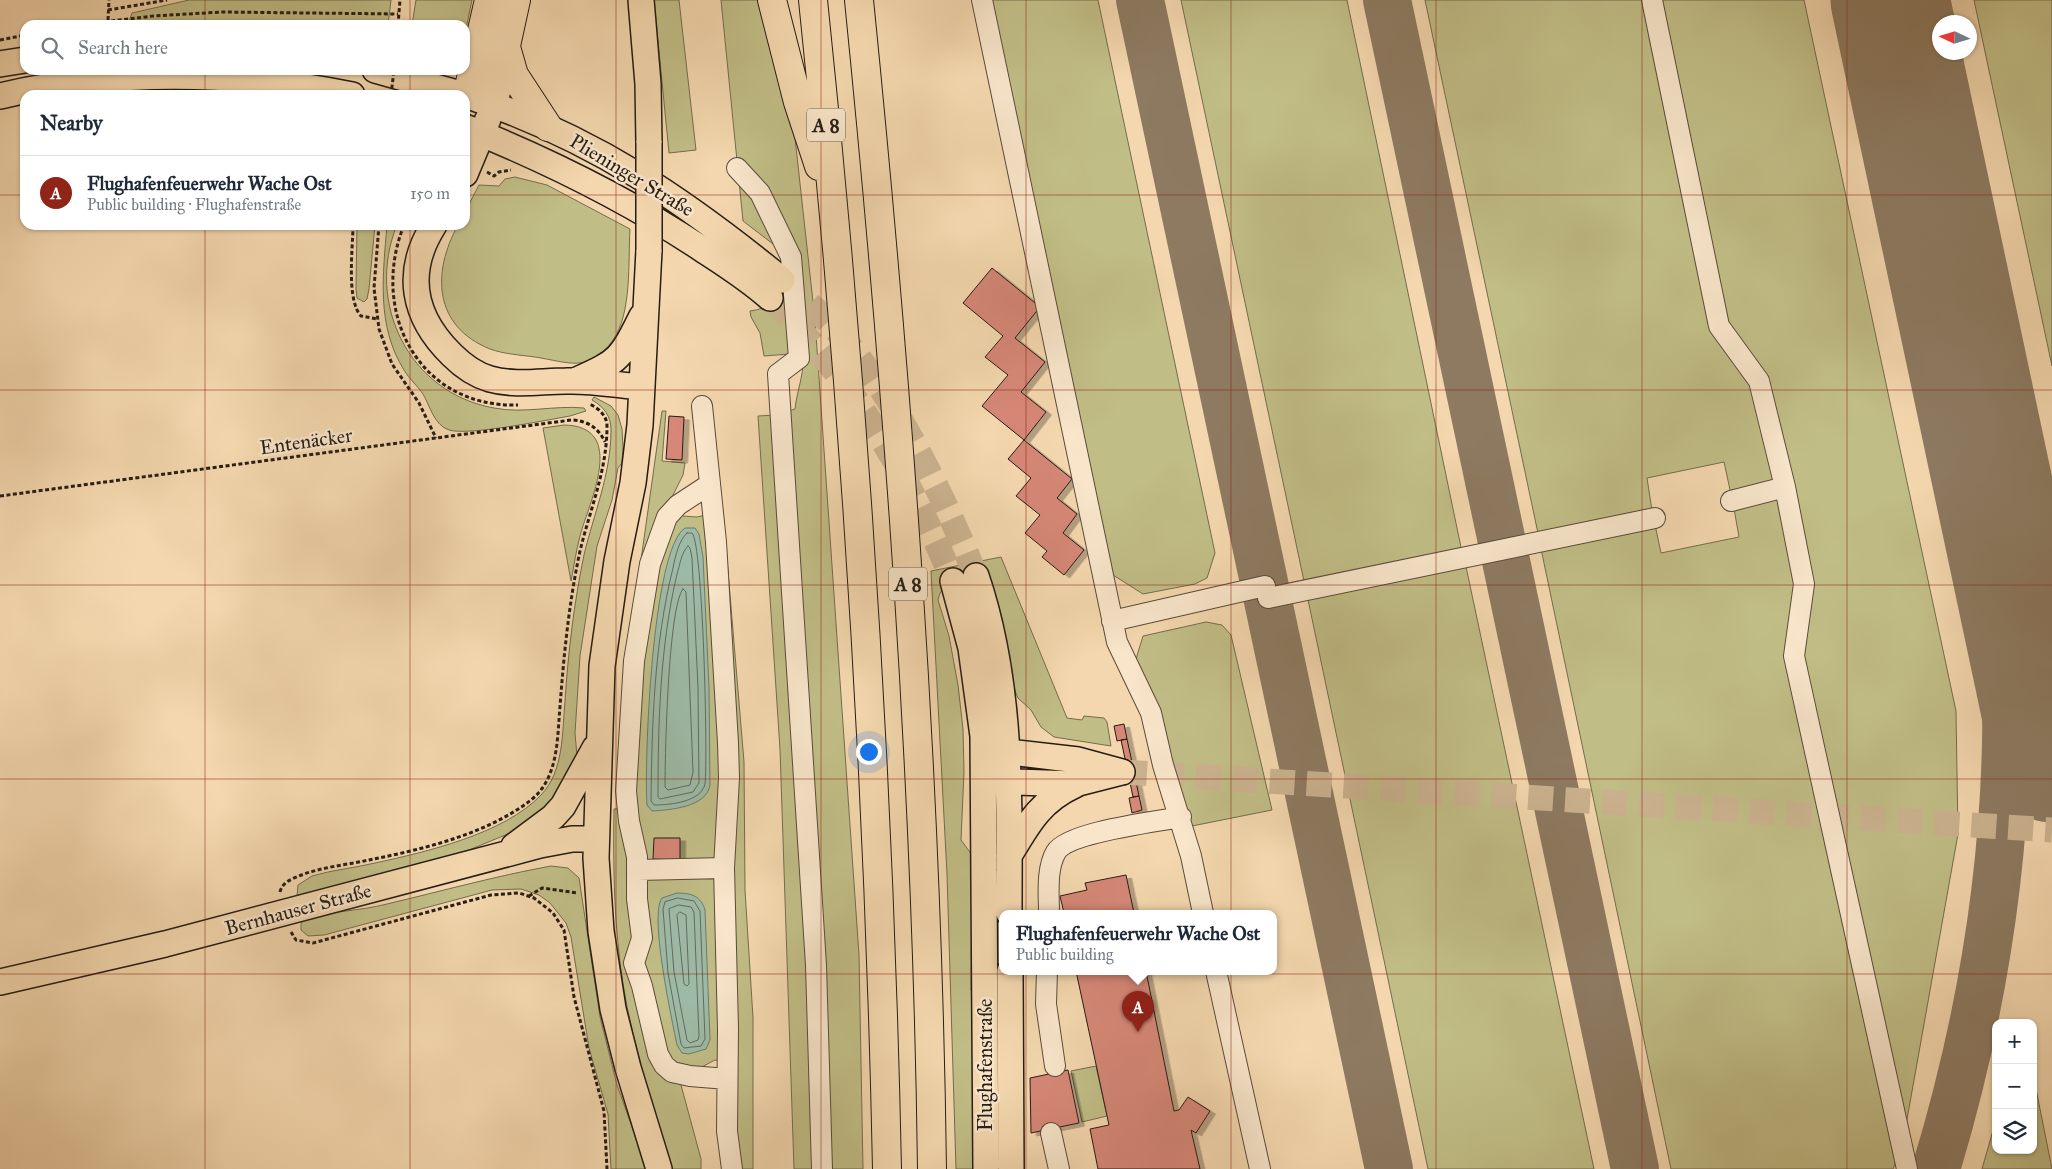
<!DOCTYPE html>
<meta charset="utf-8">
<style>
body{margin:0;font-family:"IM FELL Great Primer",serif;background:#f6f6f7;color:#1f2937}
.controls{position:absolute;right:15px;bottom:15px;display:grid;overflow:hidden;border-radius:10px;box-shadow:0 1px 4px #0004}
.controls button{width:45px;height:45px;display:grid;place-items:center;padding:0;border:0;border-bottom:1px solid #e0e1e3;background:#fff;color:#1f2937;font:25px sans-serif}
.compass{position:absolute;left:1932px;top:15px;width:45px;height:45px;border-radius:50%;background:#fff;box-shadow:0 1px 4px #0004;rotate:274deg}
.you{position:absolute;left:868px;top:751px;width:18px;height:18px;margin:-12px;border:4px solid #fff;border-radius:50%;background:#1a73e8;box-shadow:0 0 0 8px #1a73e833}
.badge{display:grid;place-items:center;width:32px;height:32px;border-radius:50%;background:#8f2418;color:#fff;font-size:16px;font-weight:700}
.pin{position:absolute;translate:-50% -41px;filter:drop-shadow(0 1px 2px #0008)}
.pin::after{content:'';position:absolute;top:26px;width:18px;height:15px;background:inherit;clip-path:polygon(0 0,100% 0,50% 100%)}
.popup{position:absolute;left:999px;top:910px;width:278px;height:65px;box-sizing:border-box;display:grid;place-content:center;border-radius:10px;background:#fff;filter:drop-shadow(0 1px 4px #0005);font-size:16px;white-space:nowrap;color:#747a83}
.popup b{font-size:19px;color:#1f2937}
.popup::after{content:'';position:absolute;left:50%;top:100%;margin-left:-10px;border:10px solid transparent;border-top-color:#fff}
.list{margin:0;padding:0;list-style:none}
h2{display:flex;justify-content:space-between;align-items:center;height:65px;margin:0;padding:0 20px;font-size:21px}
h2 small{font-size:16px;font-weight:400;color:#747a83}
.list li{display:grid;grid-template-columns:32px 1fr auto;gap:15px;align-items:center;box-sizing:border-box;height:75px;padding:0 20px;border-top:1px solid #e0e1e3}
.list b{display:block;font-size:19px;white-space:nowrap}
.list p{margin:0;font-size:16px;white-space:nowrap;color:#747a83}
.list em{font-size:16px;font-style:normal;color:#747a83}
.icon{flex:none;width:28px;height:28px;fill:none;stroke:currentColor;stroke-width:2;stroke-linecap:round;stroke-linejoin:round}
.map{position:relative;flex:none;width:2052px;height:1169px;overflow:hidden}
.search{position:absolute;background:#fff;box-shadow:0 1px 4px #0004;left:20px;top:20px;width:450px;height:55px;display:flex;align-items:center;gap:12px;box-sizing:border-box;padding:0 18px;border-radius:15px;color:#747a83;font-size:19px}
.panel{position:absolute;background:#fff;box-shadow:0 1px 4px #0004;left:20px;top:90px;width:450px;height:140px;border-radius:15px}
.map>svg:first-child{display:block}
</style>
<div class="map">
<svg width="2052" height="1169" viewBox="0 0 2052 1169">
<defs>
<filter id="shadow"><feDropShadow dx="5.5" dy="3" stdDeviation="0" flood-color="#0004"/></filter>
</defs>
<rect width="100%" height="100%" fill="#f4d7ae"/>
<filter id="stains"><feTurbulence type="fractalNoise" baseFrequency=".004" numOctaves="4"/><feColorMatrix values="0 0 0 0 .2 0 0 0 0 .09 0 0 0 0 .02 0 0 0 .5 -.17"/></filter>
<radialGradient id="worn" r=".72"><stop offset=".6" stop-color="#630" stop-opacity="0"/><stop offset="1" stop-color="#630" stop-opacity=".3"/></radialGradient>
<path fill="#c1bd86" stroke="#746c4d" d="M189,0H391L388,25H125L128,24L132,13Z
M416,0H472L465,34V25H412Z
M654,0H679L696,150L669,153Z
M721,0H761L795,138L815,320L859,955L863,1169H794L780,749L758,416L776,415L795,409C797,390 805,372 803,353L764,356L760,333L751,317L750,311C769,309 780,298 789,282L777,247L743,221Z
M990,0H1098L1215,553L1207,578L1195,584L1143,594L1113,575Z
M1181,0H1347L1462,552L1305,586Z
M1425,0H1646L1715,327L1755,385L1780,487L1732,499L1724,462L1647,478L1653,517L1539,538Z
M1656,0H1804L1956,711L1958,834L1904,1136L1800,655L1812,582L1764,379L1723,323Z
M1974,0H2052V366Z
M168,89L264,95H80L126,90Z
M515,177L547,185L630,229C628,262 632,313 613,340C589,374 568,362 535,357C520,355 504,354 490,349C433,326 432,272 458,225H465V212L479,185L499,186L505,179Z
M357,225H375L369,289L367,299L364,302L357,298L356,289Z
M387,225H397C365,303 409,393 494,408C524,414 554,405 584,408L586,411L570,416C547,420 468,436 449,430C434,425 430,406 423,394C417,385 409,379 404,370C376,325 383,275 387,225Z
M594,397L611,406L618,415L622,429L623,447L622,463L618,468L612,500L597,546L580,656L575,733L577,756L564,793L515,831L469,850L301,898L297,896L298,885L312,876C332,870 354,868 375,863C426,852 504,834 541,795C564,771 562,733 565,702C568,653 574,603 584,555C594,513 611,474 611,430C611,416 604,407 592,400Z
M662,411H666L662,461L685,463L683,475L672,497L683,516L697,517L723,511L744,762L745,890L753,1018V1169H738L735,1063L715,1060L698,1069L686,1070L681,1085L701,1159V1169H671C654,1108 633,1047 623,984C614,926 613,868 614,809L634,807L640,567Z
M564,425C628,426 589,502 580,536C576,551 574,566 571,581L543,428Z
M1782,491L1798,583L1788,659L1899,1153L1893,1169H1671L1540,544L1654,520L1661,553L1739,537L1733,503Z
M1001,557L1067,718L1082,720L1084,716L1104,718L1107,722L1111,746L1054,737L1041,727L1031,710L1018,698L1015,691L1001,615L991,579C972,573 942,577 938,600L949,636L958,685L963,729L964,772L961,840L972,855L971,991L975,992L976,1169H956L947,874L931,571Z
M1465,562L1594,1169H1428L1307,595Z
M1206,622L1222,625L1231,635L1272,810L1192,826L1170,768L1160,716L1136,659L1143,636Z
M551,866L568,868L579,878L600,1017L617,1085L647,1169H611L608,1114L589,1048L571,937L566,923L550,903L539,895L521,889L492,890L324,935L308,936L301,930V924L304,918C332,911 360,911 387,904C442,891 496,876 551,866Z
M1096,1066L1107,1116L1082,1122L1071,1071Z
M2033,1074L2052,1169H1982L1996,1120V1150H2033Z"/>
<path fill="#9dbaa6" stroke="#6d7b6c" d="M685,528H695L699,534L703,557L709,687L710,785C707,807 670,810 652,811L647,805C644,763 652,549 685,528Z
M677,893C691,893 701,896 705,910L710,1040L706,1049L689,1054L682,1053L677,1045C672,1020 649,915 662,898Z"/>
<g fill="none" stroke-linecap="round" stroke-linejoin="round">
<path stroke="#626b5d" stroke-width="1" d="M687,533H692C703,544 708,756 705,784C701,802 670,805 654,805L651,801C652,723 654,644 673,568C675,557 679,540 687,533Z
M688,546L690,548L692,558L698,688L699,783L693,792L660,799L658,797C658,723 660,646 677,574C680,565 681,553 688,546Z
M683,589L686,592L693,772L690,785L668,790L665,787C665,757 668,607 683,589Z
M678,898L694,901L700,911L705,1039L701,1046L684,1048L681,1044L668,973L663,909L665,902Z
M679,905L691,907L694,912L699,1036L698,1040L690,1043L687,1040L674,972L669,909Z
M680,912L686,915L689,984L687,986L684,984L677,915Z"/>
<path stroke="#8d7a61" stroke-width="48" d="M1140,0L1389,1169
M1387,0L1635,1169
M1936,1169C1978,1030 2003,888 2006,742C2008,653 1999,564 1990,475"/>
<path stroke="#8d7a61" stroke-width="119" d="M1890,0L2052,763"/>
</g>
<path fill="#d68777" stroke="#261c14" filter="url(#shadow)" d="M992,268L1040,307L1015,338L1045,362L1021,392L1046,412L1024,440L982,406L1008,375L985,357L1003,336L963,303Z
M669,416L684,417L682,460L666,459Z
M1024,440L1072,479L1057,498L1077,514L1063,533L1084,550L1064,575L1042,557L1047,551L1025,533L1040,515L1016,496L1031,478L1008,459Z
M1124,724L1127,739L1117,741L1114,726Z
M1127,739L1133,767L1127,768L1121,740Z
M1133,767L1139,796L1133,797L1127,768Z
M1139,796L1142,810L1132,813L1129,798Z
M654,838H680V860L653,859Z
M1126,875L1134,913H1064L1060,896L1087,890L1085,883Z
M1076,971H1146L1174,1111L1179,1110L1188,1097L1210,1111L1196,1133L1191,1130L1200,1169H1098L1090,1129L1109,1125Z
M1068,1070L1079,1123L1031,1133L1030,1078Z"/>
<g fill="none" stroke-linecap="round" stroke-linejoin="round">
<path stroke="#cbb28f" stroke-width="25" stroke-dasharray="25 12" stroke-linecap="butt" d="M782,280C801,297 821,313 838,332C899,402 941,491 976,576
M770,298C852,378 909,475 953,581
M1122,772L2052,830"/>
<g stroke="#5a4b3a" stroke-width="22">
<path id="minor" d="M982,0L1117,642L1151,713L1163,765L1191,856L1203,913
M1652,0L1719,326L1759,381L1785,487L1804,584L1794,656L1907,1169
M737,168L760,193L791,257L799,358L778,374L816,965L822,1169
M702,406L716,542L728,743L729,778L724,868L728,1029L727,1131L732,1169
M710,484L678,505L667,517L650,564L634,661L626,791L629,821L637,857V899L642,938L634,963L642,986L658,1054L664,1065L672,1072L690,1076L727,1079
M1731,501L1785,487
M1268,598L1655,518
M1112,621L1265,586
M638,870L724,868
M1049,913C1049,895 1046,869 1056,852C1068,832 1155,822 1181,817
M1047,971L1046,1004L1055,1066
M1216,971L1260,1169
M1051,1133L1059,1169"/>
</g>
<g stroke="#261c14" stroke-width="28">
<path id="major" d="M641,0L648,84L649,143
M0,64L25,60
M375,70L464,95
M0,96C117,69 235,71 352,95
M474,98C596,140 684,200 782,280
M465,127C547,160 628,200 702,249C725,264 749,279 770,298
M465,174L488,119
M434,225C404,272 413,317 452,355C463,366 476,375 490,379C515,386 541,381 566,381C591,380 617,385 642,387
M649,250L640,425L633,483L617,561L602,666L596,858L601,931L613,1009L628,1068L659,1169
M577,380C620,361 621,358 642,316
M976,576C1013,685 1009,800 1009,913
M953,581L971,648L983,736L986,1169
M992,750L1078,760L1122,772
M991,781L1075,784L1122,772
M514,846L553,817L563,806L595,748
M1009,856C1028,824 1040,801 1075,785
M1010,971L1011,1169
M0,982L165,944L540,845L572,839H596"/>
</g>
<g stroke="#261c14" stroke-width="30">
<path id="highway" d="M772,0L798,102L819,166
M813,0C854,389 879,778 887,1169
M859,0C898,388 927,778 932,1169
M506,47L514,75L548,127
M467,96L489,0
M493,105L516,0"/>
</g>
<path stroke="#261c14" stroke-width="3" stroke-dasharray="4 2.5" stroke-linecap="butt" d="M108,10L167,0
M108,20L109,0
M79,25L153,16L222,12L398,14
M398,25L400,0
M0,40L25,35
M487,172L494,176L499,172L511,170
M353,225C353,247 346,300 361,316L377,319
M379,225L374,288L379,329L392,364L419,403L436,438
M404,225C369,312 419,408 518,405
M0,496L571,420C586,420 599,428 605,442
M280,892C282,883 291,879 299,876C321,867 346,865 369,860C424,849 487,834 531,800C555,781 557,749 559,720C563,664 568,607 580,551C590,509 607,471 607,426C607,416 599,408 589,404
M529,896L542,888L578,893
M291,932L296,940L313,943L491,895L519,893L534,898L553,913L564,930L574,997L604,1111L607,1169"/>
<use href="#minor" stroke="#f8e5ca" stroke-width="20"/>
<use href="#major" stroke="#f4d7ae" stroke-width="25"/>
<use href="#highway" stroke="#f4d7ae" stroke-width="28"/>
<g stroke="#261c14" stroke-width="28" stroke-linecap="butt">
<path id="major-bridge" d="M649,250V143"/>
</g>
<path stroke="#261c14" stroke-width="3" stroke-dasharray="4 2.5" stroke-linecap="butt" d="M391,95L394,70"/>
<use href="#major-bridge" stroke="#f4d7ae" stroke-width="25"/>
</g>
<path fill="none" stroke="#8f2418" stroke-width="1" stroke-opacity="0.55" d="M205,0V25M410,0V25M616,0V1169M821,0V1169M1026,0V1169M1231,0V1169M1436,0V1169M1642,0V1169M1847,0V1169M205,70V95M410,70V95M0,195H25M465,195H2052M205,225V1169M410,225V1169M0,390H2052M0,585H2052M0,779H2052M0,974H2052"/>
<g text-anchor="middle" stroke-width="5" stroke-linejoin="round" paint-order="stroke">
<g fill="#f8e5ca" stroke="#65584b" stroke-width="1">
<rect x="807" y="108.5" width="38" height="33" rx="4"/>
<rect x="889" y="567.5" width="38" height="33" rx="4"/>
</g>
<g font-size="19" font-weight="bold" fill="#261c14">
<text x="826" y="132">A 8</text>
<text x="908" y="591">A 8</text>
</g>
<g font-size="20" fill="#261c14" stroke="#f8e5ca">
<text transform="translate(632 175) rotate(31)" y="7">Plieninger Straße</text>
<text transform="translate(306 441) rotate(-8)" y="7">Entenäcker</text>
<text transform="translate(298 909) rotate(-15)" y="7">Bernhauser Straße</text>
<text transform="translate(985 1065) rotate(-90)" y="7">Flughafenstraße</text>
</g>
</g>
<rect width="100%" height="100%" filter="url(#stains)"/>
<rect width="100%" height="100%" fill="url(#worn)"/>
</svg>
<div class="controls">
<button>+</button>
<button>−</button>
<button><svg class="icon" aria-label="layers" viewBox="0 0 24 24"><path d="M12 4l9 5-9 5-9-5zM3 14l9 5 9-5"/></svg></button>
</div>
<svg class="compass" viewBox="-18 -18 36 36"><path d="M0-13l5 13h-10z" fill="#e53935"/><path d="M0 13l5-13h-10z" fill="#747a83"/></svg>
<div class="you"></div>
<div class="pin badge" style="left:1138px;top:1032px">A</div>
<div class="popup"><b>Flughafenfeuerwehr Wache Ost</b>Public building</div>
<div class="search"><svg class="icon" aria-label="search" viewBox="0 0 24 24"><circle cx="10" cy="10" r="6"/><path d="M15 15l6 6"/></svg>Search here</div>
<section class="panel">
<h2>Nearby<small></small></h2>
<ul class="list">
<li><span class="badge">A</span><div><b>Flughafenfeuerwehr Wache Ost</b><p>Public building · Flughafenstraße</p></div><em>150 m</em></li>
</ul>
</section>
</div>
